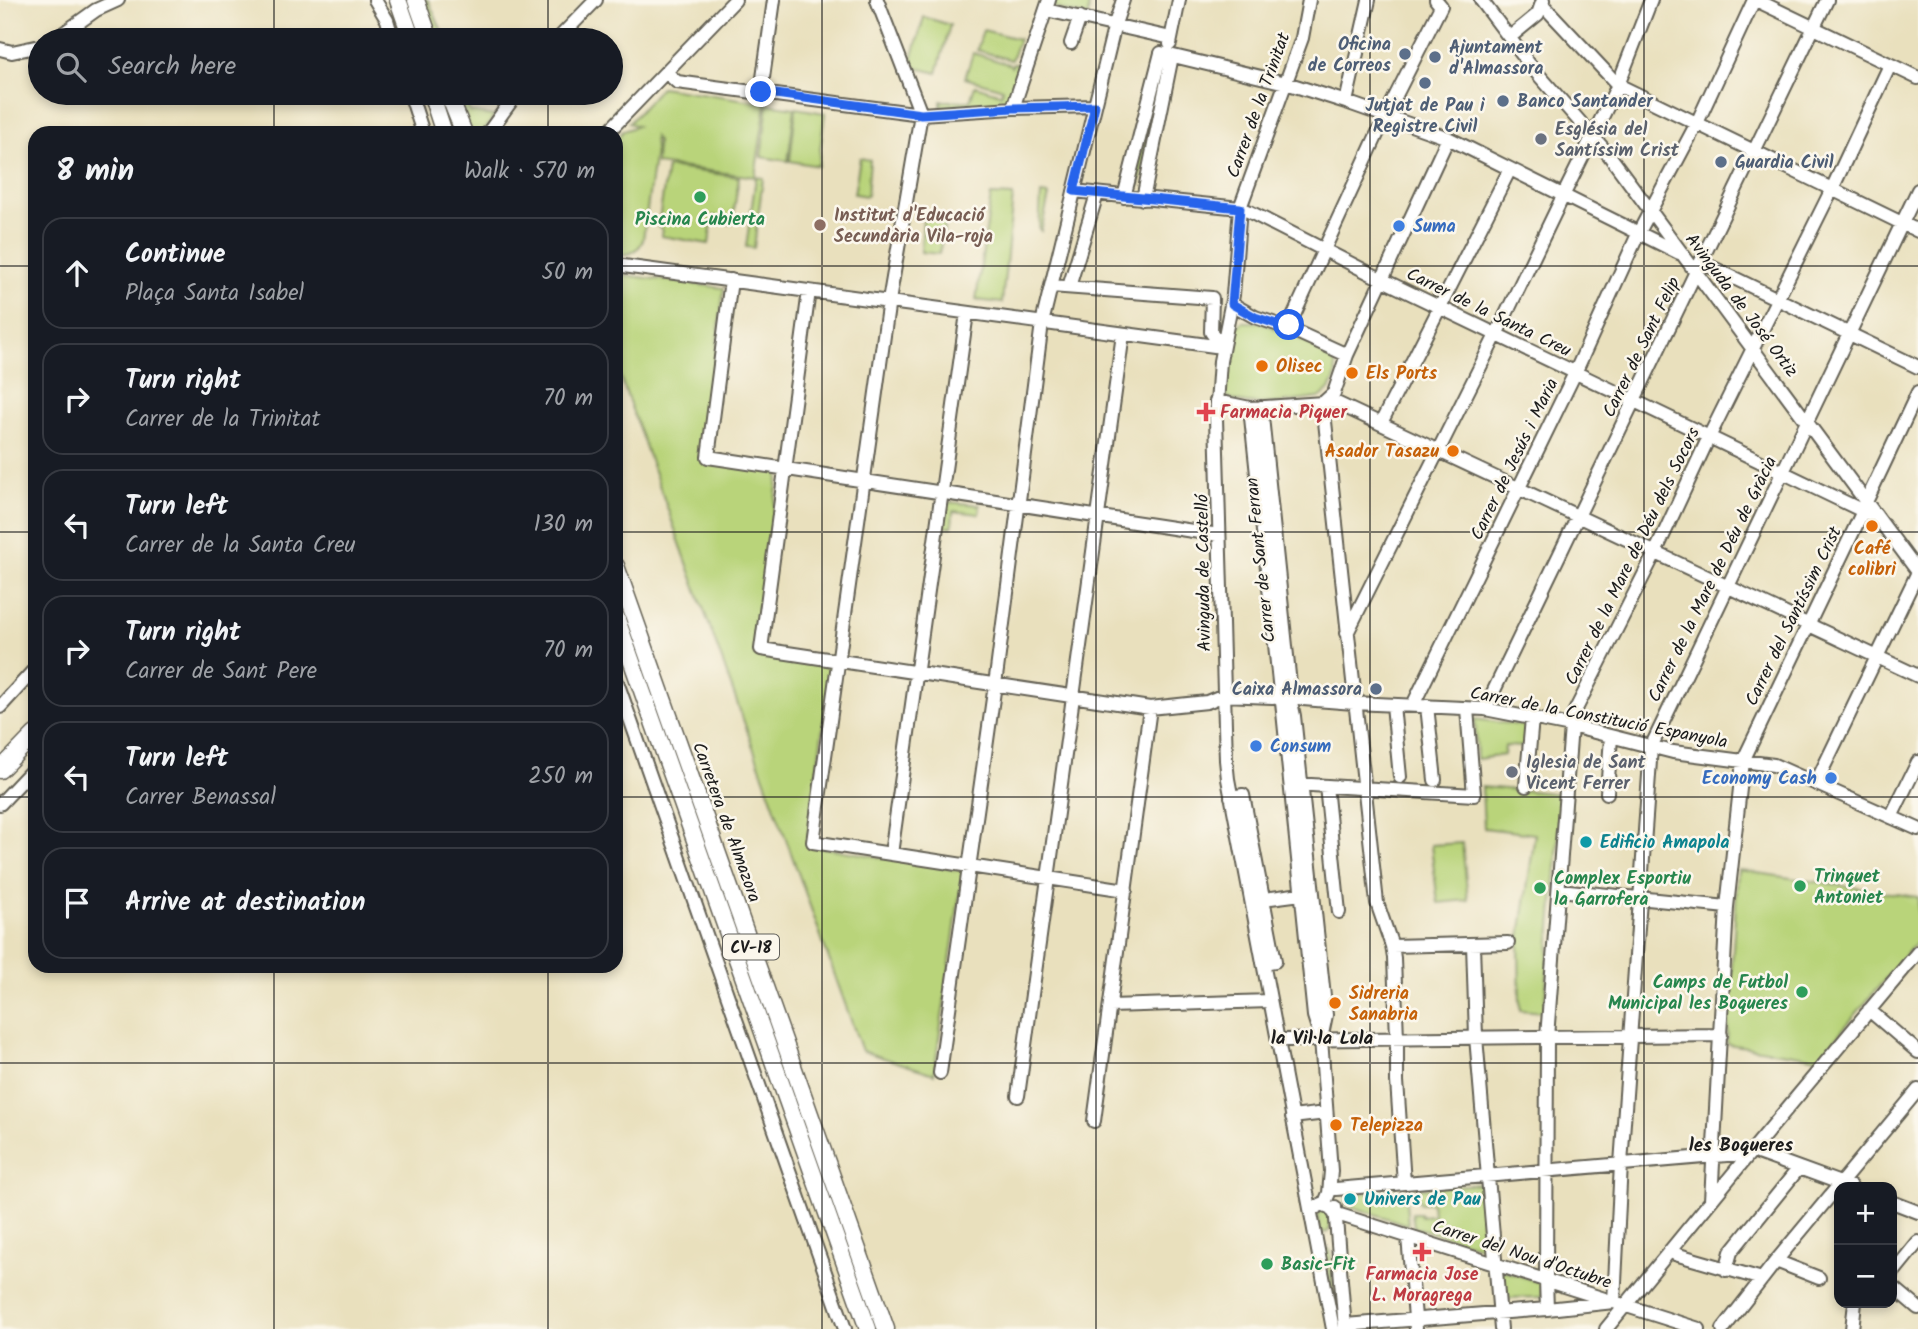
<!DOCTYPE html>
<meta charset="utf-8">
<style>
body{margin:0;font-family:Kalam,sans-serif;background:#20242c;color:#f1f3f6}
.controls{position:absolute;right:21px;bottom:21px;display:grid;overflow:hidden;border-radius:14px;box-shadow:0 4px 10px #0003}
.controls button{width:63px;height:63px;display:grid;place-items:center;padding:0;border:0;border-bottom:2px solid #363941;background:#171b24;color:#f1f3f6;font:35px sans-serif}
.stop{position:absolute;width:21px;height:21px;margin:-16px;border:5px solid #2563eb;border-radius:50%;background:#fff}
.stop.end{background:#2563eb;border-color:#fff;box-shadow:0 2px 7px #0008}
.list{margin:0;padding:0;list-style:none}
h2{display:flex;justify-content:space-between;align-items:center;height:91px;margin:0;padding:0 28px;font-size:30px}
h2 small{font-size:23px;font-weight:400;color:#9ea1a6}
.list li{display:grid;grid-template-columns:46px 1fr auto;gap:21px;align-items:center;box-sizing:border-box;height:112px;margin:0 14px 14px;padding:0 14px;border:2px solid #363941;border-radius:21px}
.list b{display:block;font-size:26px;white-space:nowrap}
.list p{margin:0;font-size:23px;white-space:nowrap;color:#9ea1a6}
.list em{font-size:23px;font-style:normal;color:#9ea1a6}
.icon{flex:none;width:38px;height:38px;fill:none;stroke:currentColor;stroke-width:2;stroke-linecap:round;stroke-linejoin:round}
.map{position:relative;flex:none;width:1918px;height:1329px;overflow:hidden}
.search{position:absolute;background:#171b24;box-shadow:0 4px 10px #0003;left:28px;top:28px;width:595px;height:77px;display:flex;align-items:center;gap:18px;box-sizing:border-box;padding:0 24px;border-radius:38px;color:#9ea1a6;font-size:26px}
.panel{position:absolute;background:#171b24;box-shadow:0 4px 10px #0003;left:28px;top:126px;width:595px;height:847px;border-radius:21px}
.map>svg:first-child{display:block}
</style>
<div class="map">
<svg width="1918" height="1329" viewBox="0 0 1918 1329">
<rect width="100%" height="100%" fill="#fbf7ec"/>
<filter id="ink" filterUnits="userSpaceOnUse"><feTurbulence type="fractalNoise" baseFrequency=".0143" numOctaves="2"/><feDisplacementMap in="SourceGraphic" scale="14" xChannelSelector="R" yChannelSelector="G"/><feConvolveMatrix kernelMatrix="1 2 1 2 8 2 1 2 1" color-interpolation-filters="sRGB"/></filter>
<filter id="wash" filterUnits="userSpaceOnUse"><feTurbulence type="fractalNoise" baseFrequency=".00686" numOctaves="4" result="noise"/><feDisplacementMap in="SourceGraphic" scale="28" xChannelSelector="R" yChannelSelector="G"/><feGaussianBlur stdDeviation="1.57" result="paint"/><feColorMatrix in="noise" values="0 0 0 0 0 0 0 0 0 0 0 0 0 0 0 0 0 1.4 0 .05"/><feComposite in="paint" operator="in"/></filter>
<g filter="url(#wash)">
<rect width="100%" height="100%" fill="#e9e0bd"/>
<path fill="#b9d47a" stroke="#6a784b" stroke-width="2" d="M424,0H428L446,40H438Z
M1053,0L1089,1L1088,17L1054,8Z
M924,17L950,25L937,73L910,66Z
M983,30L1019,39L1011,60L977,50Z
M973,53L1011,65V68L1013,63L1021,65L1008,104L941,107V101H970L975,86L1001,94L1003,89L965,78Z
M1163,59L1166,61L1139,185L1134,188L1132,187Z
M661,87L766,103L755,177L656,164L657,141L654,137L655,150L643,240C638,252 629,256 616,255V140L623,131L637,126L629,123Z
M457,93H464L470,112L494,116L483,133H471Z
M768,104L795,108L788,161L761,157Z
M796,108L825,113L818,166L790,161Z
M860,158L870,160L867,196L854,194Z
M667,167L739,177L732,224L715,222L716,216H713L709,244L661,236L662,229L658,227Z
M756,177L763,178L754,248L746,247Z
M1041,194L1049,195L1041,231L1039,229Z
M991,195L1013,196L1002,303L976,300Z
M923,218L946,220L939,254L921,252Z
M616,274L724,288L702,460L779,472L754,655L831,667L807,845L963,871L934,1074L862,1051L616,365Z
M1243,322H1260L1330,352C1340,370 1337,387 1319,398C1299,400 1234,413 1224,392C1219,383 1224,369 1226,360C1228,342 1226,333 1243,322Z
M948,502L980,505L979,514L953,511L952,527H944Z
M1475,719L1526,726L1525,747L1505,746L1504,755L1477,759Z
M1482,787L1562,794L1544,1012L1520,1010L1519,943L1535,834L1484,828Z
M1462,843L1468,900L1438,903L1431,845Z
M1738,870L1918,897V940L1819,1058L1727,1044Z
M1481,1184L1486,1248L1414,1227L1412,1213H1420L1421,1216L1433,1215L1432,1203H1420L1419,1199L1411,1200L1410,1189Z
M1405,1190L1408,1225L1347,1205L1346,1194Z
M1321,1211H1326L1329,1215L1330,1229L1326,1233L1320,1231L1317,1214Z
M1326,1249H1329L1331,1252L1335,1301H1333L1324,1251Z
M1500,1269L1541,1283L1542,1297L1502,1298Z"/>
</g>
<g filter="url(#ink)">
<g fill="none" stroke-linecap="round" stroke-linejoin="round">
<g stroke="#646154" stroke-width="16">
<path id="minor" d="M375,0L387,20L393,40
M877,0L921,114L888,307L813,842L1126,890
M1309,0L1302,38L1240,208L1233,295L1220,361L1216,418L1226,760L1228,779L1333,1329
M1481,0L1530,65L1609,155L1918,572
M1756,0L1918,78
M1542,4L1618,85L1918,231
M1046,10L1171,38
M1510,37L1538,14L1543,0
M54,40L96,10L118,0
M557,40L596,0
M1071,43L1080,17
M1170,44L1179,0
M0,49L12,52L40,46
M667,73L677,82L921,114L1013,108L1095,106
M761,92L774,0
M410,93L423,133
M1346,102L1369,0
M1013,108L1049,0
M488,133L517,93
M607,133L735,0
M1074,191L1240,208L1248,211L1383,280L1863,511L1876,515
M1124,197L1161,53L1286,83L1346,102L1448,138L1679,253
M1143,199L1172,56
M1701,262L1918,367
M616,265L1222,347
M731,280L708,457L1219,535
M1051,286L1212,298L1211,332L1222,347
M1069,287L1097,194
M809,291L761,649L1150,708L1207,702L1224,695L1272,697L1281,696
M1288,328L1386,115L1441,6L1436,0
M1347,355L1448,138
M1328,399L1918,676
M1216,401L1250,408L1323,403L1334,393L1347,355L1288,328L1255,317L1232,304
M1323,403L1377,903L1392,946L1394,958L1397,1038V1081L1404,1183
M1261,407L1291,694
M1250,408L1281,701
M1381,423L1510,169
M1347,633L1496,335L1563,196L1618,85L1651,0
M616,679L845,1329
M1291,695L1303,699L1354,703L1485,709L1571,726L1673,752L1774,765L1918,829
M1282,702L1314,1016L1320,1035
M1291,702L1294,716L1326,1015L1321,1039L1331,1171L1329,1193L1324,1205
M1393,705L1400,777
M1413,705L1575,373L1639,232L1697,123L1754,0
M1427,706L1435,780
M0,707L35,669
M1485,709L1827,0
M1816,783L1918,572
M1295,784L1474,795L1467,709
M1326,786L1339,912
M1526,786L1532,718
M1607,793L1611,737
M1231,797L1243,795L1275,961L1263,963
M0,804L35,767
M1891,817L1918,762
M891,854L967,313
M1559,890L1727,907
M1256,900L1301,894
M1473,944L1476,1037L1501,1329
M1392,946L1508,943
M1110,1006L1270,1001
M1869,1010L1918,1052
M1278,1040L1721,1035
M940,1073L997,670L1042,323L1115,24L1123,0
M1018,1096L1123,334
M1292,1117L1326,1113
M1094,1121L1150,708
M1758,1153L1851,1187
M1336,1189L1750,1153
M1711,1200L1727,907L1743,761L1863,511L1866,502L1918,392
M1892,1202L1918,1212
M1317,1207L1322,1204L1331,1208L1334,1213L1699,1329
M1335,1207L1345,1329
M1408,1237L1416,1329
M1675,1254L1762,1279
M1776,1261L1819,1278
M1726,1270L1731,1252L1799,1168
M1892,1274L1918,1242
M1892,1286L1918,1308
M1547,1309L1546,1280L1547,1037L1571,726L1574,713L1655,553L1709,437L1832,189L1890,65
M1345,1325L1547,1309L1614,1302L1621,1164L1651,747L1918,190
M1606,1329L1750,1153L1918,952
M1723,1329L1776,1261L1918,1090
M1852,1329L1855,1303"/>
</g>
<g stroke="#646154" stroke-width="19">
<path id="major" d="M398,0L412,40
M416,0L430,40
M431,93L444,133
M448,93L464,133
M616,566L886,1329
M616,617L868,1329
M0,770L35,734"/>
</g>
<use href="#minor" stroke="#fff" stroke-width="12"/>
<use href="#major" stroke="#fff" stroke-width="16"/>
</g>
</g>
<g fill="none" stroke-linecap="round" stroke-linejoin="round" filter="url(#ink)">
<path stroke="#2563eb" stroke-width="9" d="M761,92L921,114L1013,108L1095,106L1074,191L1240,208L1232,304L1255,317L1288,328L1289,325"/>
</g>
<path fill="none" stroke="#1c1c1c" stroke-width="2" stroke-opacity="0.55" d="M274,0V40M548,0V40M822,0V1329M1096,0V1329M1370,0V1329M1644,0V1329M274,93V133M548,93V133M0,266H35M616,266H1918M0,532H35M616,532H1918M0,797H35M616,797H1918M274,966V1329M548,966V1329M0,1063H1918"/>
<g fill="#5c6f8a" stroke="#fbf7ec" stroke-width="2.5">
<circle cx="1405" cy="54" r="7"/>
<circle cx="1435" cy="57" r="7"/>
<circle cx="1425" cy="83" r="7"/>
<circle cx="1503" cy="101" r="7"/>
<circle cx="1721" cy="162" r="7"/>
<circle cx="1376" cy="689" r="7"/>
</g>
<g fill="#6b7280" stroke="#fbf7ec" stroke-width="2.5">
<circle cx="1541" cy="139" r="7"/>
<circle cx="1512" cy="772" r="7"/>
</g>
<g fill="#2e9e5b" stroke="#fbf7ec" stroke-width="2.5">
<circle cx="700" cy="197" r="7"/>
<circle cx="1800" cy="886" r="7"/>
<circle cx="1540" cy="888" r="7"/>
<circle cx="1802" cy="992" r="7"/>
<circle cx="1267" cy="1264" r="7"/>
</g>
<circle fill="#8d6e63" stroke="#fbf7ec" stroke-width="2.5" cx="820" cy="225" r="7"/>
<g fill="#3f7fe0" stroke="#fbf7ec" stroke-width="2.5">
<circle cx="1399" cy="226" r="7"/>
<circle cx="1256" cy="746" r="7"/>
<circle cx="1831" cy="778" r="7"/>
</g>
<g fill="#e8710a" stroke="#fbf7ec" stroke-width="2.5">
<circle cx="1262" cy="366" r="7"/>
<circle cx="1352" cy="373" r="7"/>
<circle cx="1453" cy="451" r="7"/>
<circle cx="1872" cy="526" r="7"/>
<circle cx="1335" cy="1003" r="7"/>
<circle cx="1336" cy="1125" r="7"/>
</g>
<g fill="#e0444e" stroke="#fbf7ec" stroke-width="2.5">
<path d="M1202.5 401.5h7v7h7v7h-7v7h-7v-7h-7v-7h7z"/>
<path d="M1418.5 1241.5h7v7h7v7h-7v7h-7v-7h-7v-7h7z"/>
</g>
<g fill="#0f9aa8" stroke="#fbf7ec" stroke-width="2.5">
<circle cx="1586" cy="842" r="7"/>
<circle cx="1350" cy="1199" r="7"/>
</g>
<g text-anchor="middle" stroke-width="5" stroke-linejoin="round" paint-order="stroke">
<rect fill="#fbf7ec" stroke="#5f5e5a" stroke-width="2" x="723" y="934.5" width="56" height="25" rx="5"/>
<g font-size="16" font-weight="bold" fill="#1c1c1c">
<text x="751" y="953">CV-18</text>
</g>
<g font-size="18" font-weight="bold" fill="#4e5e75" stroke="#fbf7ec" text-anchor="start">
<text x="1391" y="50" text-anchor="end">Oficina<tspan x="1391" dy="21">de Correos</tspan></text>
<text x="1449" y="53">Ajuntament<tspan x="1449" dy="21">d'Almassora</tspan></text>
<text x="1517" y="107">Banco Santander</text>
<text x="1425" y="111" text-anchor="middle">Jutjat de Pau i<tspan x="1425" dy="21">Registre Civil</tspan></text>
<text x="1735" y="168">Guardia Civil</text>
<text x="1362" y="695" text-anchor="end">Caixa Almassora</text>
</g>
<g font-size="18" fill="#1c1c1c" stroke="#fbf7ec">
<text transform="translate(1258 105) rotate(-70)" y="6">Carrer de la Trinitat</text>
<text transform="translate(1742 305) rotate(53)" y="6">Avinguda de José Ortiz</text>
<text transform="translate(1489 312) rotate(26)" y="6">Carrer de la Santa Creu</text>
<text transform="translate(1641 347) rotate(-64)" y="6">Carrer de Sant Felip</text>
<text transform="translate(1514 459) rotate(-64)" y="6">Carrer de Jesús i Maria</text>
<text transform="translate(1632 556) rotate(-64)" y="6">Carrer de la Mare de Déu dels Socors</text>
<text transform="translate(1260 560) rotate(-96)" y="6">Carrer de Sant Ferran</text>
<text transform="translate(1203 573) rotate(-91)" y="6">Avinguda de Castelló</text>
<text transform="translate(1712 579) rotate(-64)" y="6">Carrer de la Mare de Déu de Gràcia</text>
<text transform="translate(1793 616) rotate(-64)" y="6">Carrer del Santíssim Crist</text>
<text transform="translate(1599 717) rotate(11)" y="6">Carrer de la Constitució Espanyola</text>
<text transform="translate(727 822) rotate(70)" y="6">Carretera de Almazora</text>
<text transform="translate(1522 1254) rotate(18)" y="6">Carrer del Nou d'Octubre</text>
</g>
<g font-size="18" font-weight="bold" fill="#5b616d" stroke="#fbf7ec" text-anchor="start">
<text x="1555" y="135">Església del<tspan x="1555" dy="21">Santíssim Crist</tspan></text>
<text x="1526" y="768">Iglesia de Sant<tspan x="1526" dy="21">Vicent Ferrer</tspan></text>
</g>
<g font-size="18" font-weight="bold" fill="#785e54" stroke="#fbf7ec" text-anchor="start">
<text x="834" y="221">Institut d'Educació<tspan x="834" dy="21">Secundària Vila-roja</tspan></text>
</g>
<g font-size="18" font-weight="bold" fill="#27864d" stroke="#fbf7ec" text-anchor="start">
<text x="700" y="225" text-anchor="middle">Piscina Cubierta</text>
<text x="1814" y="882">Trinquet<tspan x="1814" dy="21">Antoniet</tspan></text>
<text x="1554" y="884">Complex Esportiu<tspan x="1554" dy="21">la Garrofera</tspan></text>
<text x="1788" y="988" text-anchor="end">Camps de Futbol<tspan x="1788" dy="21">Municipal les Boqueres</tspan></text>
<text x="1281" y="1270">Basic-Fit</text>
</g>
<g font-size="18" font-weight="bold" fill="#366cbe" stroke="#fbf7ec" text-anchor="start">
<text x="1413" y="232">Suma</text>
<text x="1270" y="752">Consum</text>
<text x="1817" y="784" text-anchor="end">Economy Cash</text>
</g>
<g font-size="18" font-weight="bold" fill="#c56008" stroke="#fbf7ec" text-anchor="start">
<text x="1276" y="372">Olisec</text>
<text x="1366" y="379">Els Ports</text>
<text x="1439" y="457" text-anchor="end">Asador Tasazu</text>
<text x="1872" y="554" text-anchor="middle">Café<tspan x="1872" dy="21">colibri</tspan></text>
<text x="1349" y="999">Sidreria<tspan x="1349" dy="21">Sanabria</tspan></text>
<text x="1350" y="1131">Telepizza</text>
</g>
<g font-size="18" font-weight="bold" fill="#be3a42" stroke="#fbf7ec" text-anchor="start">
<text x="1220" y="418">Farmacia Piquer</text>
<text x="1422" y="1280" text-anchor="middle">Farmacia Jose<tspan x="1422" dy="21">L. Moragrega</tspan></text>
</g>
<g font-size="18" font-weight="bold" fill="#0d838f" stroke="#fbf7ec" text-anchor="start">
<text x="1600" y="848">Edificio Amapola</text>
<text x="1364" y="1205">Univers de Pau</text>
</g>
<g font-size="19" font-weight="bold" fill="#1c1c1c" stroke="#fbf7ec">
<text x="1322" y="1044">la Vil·la Lola</text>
<text x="1741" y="1151">les Boqueres</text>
</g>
</g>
</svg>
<div class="controls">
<button>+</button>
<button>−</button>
</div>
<div class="stop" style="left:1289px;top:325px"></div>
<div class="stop end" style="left:761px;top:92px"></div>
<div class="search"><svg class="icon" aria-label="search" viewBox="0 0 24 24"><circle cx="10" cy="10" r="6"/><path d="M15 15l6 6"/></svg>Search here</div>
<section class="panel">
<h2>8 min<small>Walk · 570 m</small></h2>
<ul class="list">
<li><svg class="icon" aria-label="ahead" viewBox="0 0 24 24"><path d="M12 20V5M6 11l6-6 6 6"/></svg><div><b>Continue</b><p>Plaça Santa Isabel</p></div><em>50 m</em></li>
<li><svg class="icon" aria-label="right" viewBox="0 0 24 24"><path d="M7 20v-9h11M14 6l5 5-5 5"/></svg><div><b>Turn right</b><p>Carrer de la Trinitat</p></div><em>70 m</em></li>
<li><svg class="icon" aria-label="left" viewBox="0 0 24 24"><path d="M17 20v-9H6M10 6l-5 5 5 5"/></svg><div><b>Turn left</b><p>Carrer de la Santa Creu</p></div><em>130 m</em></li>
<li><svg class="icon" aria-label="right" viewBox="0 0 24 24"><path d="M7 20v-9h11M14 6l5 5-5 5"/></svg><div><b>Turn right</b><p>Carrer de Sant Pere</p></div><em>70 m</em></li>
<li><svg class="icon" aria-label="left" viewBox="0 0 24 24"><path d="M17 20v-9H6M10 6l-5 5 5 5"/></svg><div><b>Turn left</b><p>Carrer Benassal</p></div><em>250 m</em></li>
<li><svg class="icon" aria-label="arrive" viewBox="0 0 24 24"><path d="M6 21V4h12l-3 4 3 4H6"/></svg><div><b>Arrive at destination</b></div></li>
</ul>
</section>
</div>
